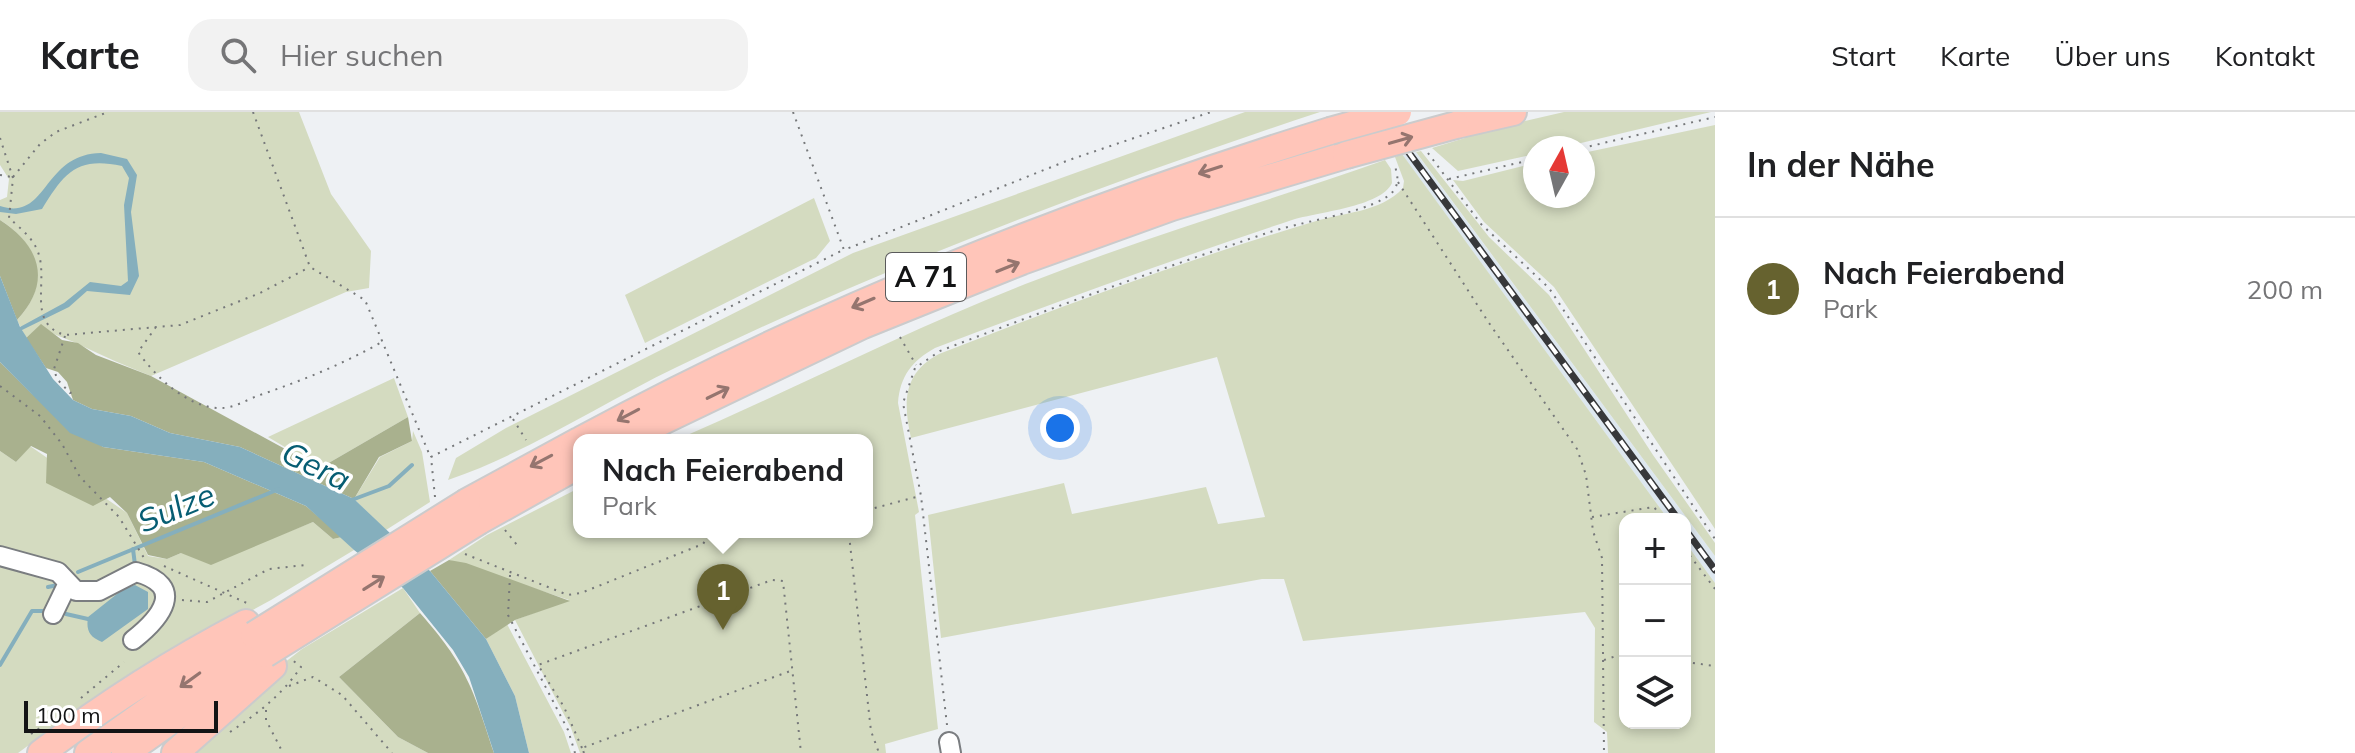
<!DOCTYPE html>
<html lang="de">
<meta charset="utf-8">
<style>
body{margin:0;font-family:Mulish,sans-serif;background:#f2f2f2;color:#202124}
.controls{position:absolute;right:24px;bottom:24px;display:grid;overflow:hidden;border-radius:16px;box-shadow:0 4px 12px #0003}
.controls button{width:72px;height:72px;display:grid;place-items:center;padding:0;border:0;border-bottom:2px solid #e0e0e0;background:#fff;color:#202124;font:40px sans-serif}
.compass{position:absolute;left:1523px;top:24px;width:72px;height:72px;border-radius:50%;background:#fff;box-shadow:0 4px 12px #0003;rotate:8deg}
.scale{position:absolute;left:24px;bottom:20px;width:194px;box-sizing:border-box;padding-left:8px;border:4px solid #131415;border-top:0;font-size:22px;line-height:28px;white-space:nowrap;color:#131415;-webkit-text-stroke:6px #fff;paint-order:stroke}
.you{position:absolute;left:1060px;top:316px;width:28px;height:28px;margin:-20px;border:6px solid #fff;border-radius:50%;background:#1a73e8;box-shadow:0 0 0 12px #1a73e833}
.badge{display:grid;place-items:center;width:52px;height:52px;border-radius:50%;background:#66622f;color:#fff;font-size:26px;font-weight:700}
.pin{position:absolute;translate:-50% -66px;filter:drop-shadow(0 2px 4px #0008)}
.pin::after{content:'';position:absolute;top:42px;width:28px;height:24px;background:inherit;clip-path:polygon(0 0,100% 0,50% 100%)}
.popup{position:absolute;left:573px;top:322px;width:300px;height:104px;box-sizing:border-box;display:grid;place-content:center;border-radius:16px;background:#fff;filter:drop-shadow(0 2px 6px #0005);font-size:26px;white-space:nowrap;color:#757577}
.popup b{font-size:30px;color:#202124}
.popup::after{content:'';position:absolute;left:50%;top:100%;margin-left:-16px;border:16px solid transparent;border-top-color:#fff}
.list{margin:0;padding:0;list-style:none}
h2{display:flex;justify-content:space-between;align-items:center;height:104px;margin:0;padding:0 32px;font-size:34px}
h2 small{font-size:26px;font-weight:400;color:#757577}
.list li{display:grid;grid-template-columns:52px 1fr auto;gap:24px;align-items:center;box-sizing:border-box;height:144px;padding:0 32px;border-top:2px solid #e0e0e0}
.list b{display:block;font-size:30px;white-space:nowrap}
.list p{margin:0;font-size:26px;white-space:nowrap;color:#757577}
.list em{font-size:26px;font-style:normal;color:#757577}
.icon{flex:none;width:44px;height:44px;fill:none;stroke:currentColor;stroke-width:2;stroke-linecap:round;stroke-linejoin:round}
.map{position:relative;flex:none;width:1715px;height:641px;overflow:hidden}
header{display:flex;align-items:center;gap:48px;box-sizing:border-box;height:112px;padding:0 40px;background:#fff;border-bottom:2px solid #e0e0e0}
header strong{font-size:38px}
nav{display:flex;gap:44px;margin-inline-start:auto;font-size:28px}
.search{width:560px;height:72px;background:#f2f2f2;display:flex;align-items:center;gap:20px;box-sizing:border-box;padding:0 28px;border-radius:24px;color:#757577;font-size:30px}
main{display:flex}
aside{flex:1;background:#fff}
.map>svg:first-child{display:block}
</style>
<header>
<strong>Karte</strong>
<div class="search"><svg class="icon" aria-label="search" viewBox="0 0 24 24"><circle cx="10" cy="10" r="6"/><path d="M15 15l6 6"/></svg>Hier suchen</div>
<nav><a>Start</a><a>Karte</a><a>Über uns</a><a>Kontakt</a></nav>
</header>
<main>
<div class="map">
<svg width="1715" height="641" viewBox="0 0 1715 641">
<rect width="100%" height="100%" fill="#eef1f4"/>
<path fill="#dde7ef" d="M1371,0H1386L1715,444V471L1685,430V407H1668Z"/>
<path fill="#d4dbc0" d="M0,0H299L331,82L371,139L369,176L346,180L151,264C126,254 103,244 80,233C65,225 54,225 41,213L26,226L17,208C51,173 40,133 0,108V88L7,85L9,67L0,53Z
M1245,0H1320C1100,73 885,154 677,255C600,292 529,340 448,368L456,346L506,316L853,141Z
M1564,0H1711L1560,36H1535V42L1458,59L1432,36L1465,26L1464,23Z
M1715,13V417L1554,175L1484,110L1453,68L1463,69L1535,51V84H1583V41Z
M1421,39L1489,125L1549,183L1653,343L1715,431V444L1416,40Z
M1402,42L1668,407H1625V611H1685V430L1715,471V641H1608L1607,620L1594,610L1595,516L1585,500L1303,529L1284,467H1262L941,526L928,403L1064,371L1072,402L1206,375L1218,412L1265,405L1217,245L911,326C903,290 903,261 939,242C1062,194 1186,148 1313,110C1343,100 1380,101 1403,76L1404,69L1395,45Z
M1385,48L1391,57L1392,71C1381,95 1317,100 1292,108C1172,148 1053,191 935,236C912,249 900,264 898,291L919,400L915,403L938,617L885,632L886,641H580L571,616L515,508L569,488L449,448L487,423L579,376V420H867V328H676C797,276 913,215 1036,168C1151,123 1269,89 1385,48Z
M814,86L830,129L816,146L645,231L625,183Z
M394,266L408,305L320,356L268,325Z
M413,319L422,340L430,390L386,418L354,387L380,345L412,329Z
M30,334L127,401L148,444L167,447L181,441L283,422L313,410L333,427L342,425L354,438L271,488L93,586L18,641H0V339L16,350Z
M403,476L420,501L339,565L398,625L428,641H196L201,630L275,558L302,537Z
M507,512L564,620L571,641H529L515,584L486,527Z"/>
<path fill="#a9b18e" d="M0,108C41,134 52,171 17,208L0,164Z
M41,212L62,228L78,231L96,243L151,264L320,356L408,305L412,329L379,345L354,387L240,335L170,321L131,304L92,297L73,288L67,270L58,260L46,256L26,226Z
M0,250L31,281L103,335L204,350L306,394L342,425L333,427L313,410L211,453L181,441L167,447L148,443L127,401L110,385L93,394L46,371L47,342L31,334L16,350L0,339Z
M449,448L466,451L570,489L515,508L486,527L430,459Z
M420,501C466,553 473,576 494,641H428L398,625L339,565Z"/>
<path fill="#85afbd" d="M101,41L127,47L137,63L131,100L139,164L130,183L87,179L69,195L22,218L53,267L73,288L92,297L131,304L170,321L240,335L354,387L430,459L486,527L515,584L529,641H494L469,565L453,538L403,476L354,438L306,394L204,350L103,335L70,321L0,250V164L20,215L64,191L90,170L121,174L128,169L124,93L129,66L122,54C77,44 64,61 42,97L16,102L0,100V94C48,110 42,42 101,41Z
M135,473L148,480V497L102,530C89,525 86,518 88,505L122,478Z"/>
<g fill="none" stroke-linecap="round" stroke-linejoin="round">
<path stroke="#85afbd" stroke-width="4" d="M349,389L389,374L412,353
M133,437L135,453
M78,460L279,377
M48,475L58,473
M66,502L88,507
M0,553L32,499H43"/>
<g stroke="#7a7d80" stroke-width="22">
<path id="minor" d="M0,444L58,460L76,479H99L136,460C187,474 161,506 133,528
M53,502L68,471
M949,630L951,641"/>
</g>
<g stroke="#cbcbcc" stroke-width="30">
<path id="highway" d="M1456,13L1513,0
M581,328C819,199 1072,99 1330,19
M623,328L863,213L1022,149L1172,95L1346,43
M467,390L579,329
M479,409L579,353
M41,641C107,591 173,549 246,511
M88,641L254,523
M125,641L265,542
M175,641L273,554"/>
</g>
<path stroke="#76787a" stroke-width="2" stroke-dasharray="2 6" stroke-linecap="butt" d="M253,0L310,155L365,188L430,344
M793,0L844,138L1069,48L1211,0
M0,26L13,66L9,106C20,116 33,126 38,140C49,169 26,212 65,223L180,213L260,181L310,155
M1582,36L1715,5
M1428,41L1481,112L1549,176L1715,427
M0,63L12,65
M13,65L40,32L56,20L108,0
M1449,67L1535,47
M1398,70L1489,211L1577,337L1586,363L1593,419L1602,446L1604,641
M156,215L138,240C156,265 188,297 222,296C233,296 247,288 257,284C301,269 341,253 382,230
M65,224L54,257L57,267L70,281L75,279
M900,225L916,253
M0,274L40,304L62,332L80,365L119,405L144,446
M513,307L526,328
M435,385L431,345L843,138
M867,398L920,384
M1592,405L1654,395L1663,407
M505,418L517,433
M849,423L871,619L879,641
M1685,437L1715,477
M465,442L568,483L581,481L703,432L711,420
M164,454L249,492
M510,463L508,503L568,618L575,641
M182,488L207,490L269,457L305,453
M1604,548L1625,541
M1685,550L1715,554
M289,574L313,565L342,583L392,641
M81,586L124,550
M266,598V608L283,641
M947,613L921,384L903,291L915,256L940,239C1048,197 1157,158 1267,121C1299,110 1358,102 1383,87C1399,79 1400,67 1394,52
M230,620C258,601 281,584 301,555L291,547
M31,622L47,611
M582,636L564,595L538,553L772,468L783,469L801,641
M584,641L582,636L793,558"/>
<use href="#minor" stroke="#fff" stroke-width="18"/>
<use href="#highway" stroke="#ffc5b9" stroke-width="26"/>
<g stroke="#37383a" stroke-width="7">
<path id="rail" d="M1379,0L1678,407
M1685,417L1715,458"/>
</g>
<use href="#rail" stroke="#fff" stroke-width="4" stroke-dasharray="12" stroke-linecap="butt"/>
<g stroke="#cbcbcc" stroke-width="30" stroke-linecap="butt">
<path id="highway-bridge" d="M1330,19L1398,0
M1346,43L1456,13
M254,523L467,390
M265,542L479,409"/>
</g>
<use href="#highway-bridge" stroke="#ffc5b9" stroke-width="26"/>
</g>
<defs><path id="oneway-shaft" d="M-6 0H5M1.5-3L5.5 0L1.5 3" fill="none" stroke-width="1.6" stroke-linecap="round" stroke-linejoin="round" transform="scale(2)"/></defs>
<g stroke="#95756f">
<use href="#oneway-shaft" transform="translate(1401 28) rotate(-16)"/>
<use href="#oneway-shaft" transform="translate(1210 58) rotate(162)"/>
<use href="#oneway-shaft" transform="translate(1008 155) rotate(-22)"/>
<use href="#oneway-shaft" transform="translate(863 191) rotate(157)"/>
<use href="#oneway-shaft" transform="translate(718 281) rotate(-26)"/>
<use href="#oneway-shaft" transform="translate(628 303) rotate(152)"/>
<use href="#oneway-shaft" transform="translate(541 349) rotate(152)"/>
<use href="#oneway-shaft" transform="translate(374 471) rotate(-32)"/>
<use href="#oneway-shaft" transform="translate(190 568) rotate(144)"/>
</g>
<g text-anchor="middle" stroke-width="7" stroke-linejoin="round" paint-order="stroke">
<rect fill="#fff" stroke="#5a5a5b" stroke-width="2" x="886" y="141" width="80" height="48" rx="6"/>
<g font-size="28" font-weight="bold" fill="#131415">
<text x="926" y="175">A 71</text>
</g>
<g font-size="32" font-style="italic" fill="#065d73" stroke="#fff">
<text transform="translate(316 354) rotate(26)" y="11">Gera</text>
<text transform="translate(176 396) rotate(-22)" y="11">Sulze</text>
</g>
</g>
</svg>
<div class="controls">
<button>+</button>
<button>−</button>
<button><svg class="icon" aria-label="layers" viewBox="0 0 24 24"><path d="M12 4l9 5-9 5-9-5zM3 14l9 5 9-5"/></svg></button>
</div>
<svg class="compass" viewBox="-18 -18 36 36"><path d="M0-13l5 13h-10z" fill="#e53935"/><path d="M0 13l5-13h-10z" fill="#757577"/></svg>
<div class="scale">100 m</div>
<div class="you"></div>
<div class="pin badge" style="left:723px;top:518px">1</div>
<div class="popup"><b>Nach Feierabend</b>Park</div>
</div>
<aside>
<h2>In der Nähe<small></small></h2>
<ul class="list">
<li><span class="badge">1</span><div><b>Nach Feierabend</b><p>Park</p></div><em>200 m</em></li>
</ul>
</aside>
</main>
